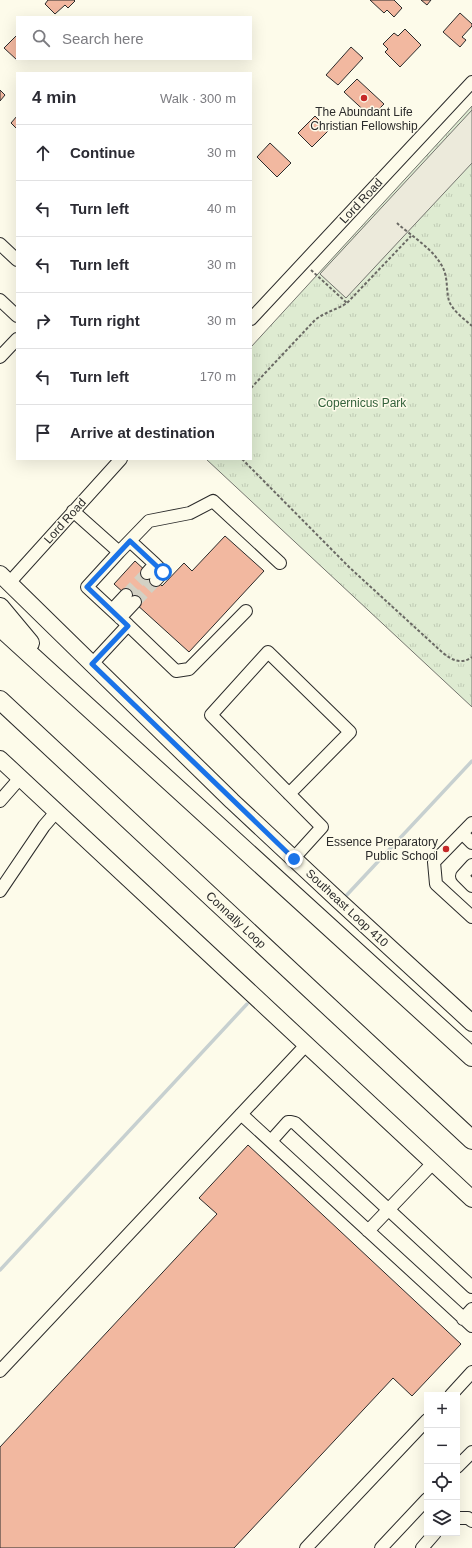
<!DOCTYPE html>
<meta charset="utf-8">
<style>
body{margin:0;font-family:Helvetica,sans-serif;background:#f7f7f7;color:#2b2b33}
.controls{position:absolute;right:12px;bottom:12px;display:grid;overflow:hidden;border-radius:0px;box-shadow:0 4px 16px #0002}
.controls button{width:36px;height:36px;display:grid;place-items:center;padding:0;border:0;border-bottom:1px solid #e1e1e2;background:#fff;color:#2b2b33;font:20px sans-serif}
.stop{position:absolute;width:12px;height:12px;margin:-9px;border:3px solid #1a73e8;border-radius:50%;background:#fff}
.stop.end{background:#1a73e8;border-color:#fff;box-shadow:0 1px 4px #0008}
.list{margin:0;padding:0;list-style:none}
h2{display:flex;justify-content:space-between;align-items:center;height:52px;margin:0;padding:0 16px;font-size:17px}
h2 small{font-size:13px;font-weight:400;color:#7c7c81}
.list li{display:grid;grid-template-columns:26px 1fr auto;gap:12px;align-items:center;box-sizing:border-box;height:56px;padding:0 16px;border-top:1px solid #e1e1e2}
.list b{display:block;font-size:15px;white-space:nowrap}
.list em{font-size:13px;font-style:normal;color:#7c7c81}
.icon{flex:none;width:22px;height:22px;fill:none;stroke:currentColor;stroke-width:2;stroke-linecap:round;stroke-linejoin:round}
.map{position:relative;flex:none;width:472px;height:1548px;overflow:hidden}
.search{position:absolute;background:#fff;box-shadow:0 4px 16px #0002;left:16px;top:16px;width:236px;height:44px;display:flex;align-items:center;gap:10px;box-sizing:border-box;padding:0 14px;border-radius:0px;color:#7c7c81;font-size:15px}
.panel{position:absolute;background:#fff;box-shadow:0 4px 16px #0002;left:16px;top:72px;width:236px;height:388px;border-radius:0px}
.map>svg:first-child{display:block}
</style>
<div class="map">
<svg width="472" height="1548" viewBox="0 0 472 1548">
<defs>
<pattern id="park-tufts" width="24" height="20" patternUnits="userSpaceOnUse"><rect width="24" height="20" fill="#deebd1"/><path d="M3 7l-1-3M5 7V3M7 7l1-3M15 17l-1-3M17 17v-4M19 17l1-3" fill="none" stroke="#bfcab4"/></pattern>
</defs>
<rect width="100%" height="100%" fill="#fdfbea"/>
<path fill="url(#park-tufts)" stroke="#74746e" d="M472,106V707L206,459H251V347Z"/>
<path fill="#eceadb" stroke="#74746e" d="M472,110V163L346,298L320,274Z"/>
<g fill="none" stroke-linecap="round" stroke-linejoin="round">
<path stroke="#c7d0d0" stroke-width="3.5" d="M344,898L472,761
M0,1270L247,1004"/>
</g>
<path fill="#f2b8a0" stroke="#2b2b2b" d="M48,0H74L75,1L68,8L65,5L55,14L45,4Z
M370,0H394L402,8L394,17L387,10L384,13Z
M421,0H431L427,5Z
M460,13L472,24V26L462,37L466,40L460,47L443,32Z
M405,29L421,45L400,67L385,52L388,49L383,44L394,33L398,36Z
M17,35V60L4,48Z
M351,47L363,58L338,85L326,75Z
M357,79L384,104L371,117L344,92Z
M0,90L5,95L0,101Z
M17,116V129L11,123Z
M315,116L329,130L312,147L298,133Z
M270,143L291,163L277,177L257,157Z
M225,536L264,571L189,652L114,584L135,561L162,586L184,563L192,571Z
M248,1145L461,1344L412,1396L393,1378L234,1548H0V1447L217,1214L199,1198Z"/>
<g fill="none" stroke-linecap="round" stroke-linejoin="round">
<path stroke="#d3d1c4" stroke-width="12" stroke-dasharray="12 6" stroke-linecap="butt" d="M126,595L147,573
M135,602L156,580"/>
<g stroke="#2b2b2b" stroke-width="14">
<path id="minor" d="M0,244L17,260
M0,300L17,316
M251,319L472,82
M0,357L17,339
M73,511L119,552L87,587L128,625L91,665
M130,541L155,564L147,573
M119,552L149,521L190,513L213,501L280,563
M155,564L163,572L156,580
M9,583L121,459
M112,610L126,595
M120,618L135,602
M128,625L176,671L189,669L246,611
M289,794L350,732L268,652L211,715L322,827L293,859
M0,801L20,778
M472,823L434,862L436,884L472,917
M462,833L472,843
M472,865L462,876L472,886
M0,891L44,826L56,812
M241,1114L472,1326
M271,1141L288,1122H291L295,1123L472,1287
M368,1231L433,1163
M463,1319L472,1309
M0,1371L306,1045
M451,1395L472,1372
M457,1467L472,1452
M457,1518H468L472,1521
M306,1548L427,1420
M381,1548L427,1499
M422,1548L435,1533"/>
</g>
<g stroke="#2b2b2b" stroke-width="18">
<path id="major" d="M0,574L232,801L338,900L472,1023
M0,759L472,1199"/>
</g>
<g stroke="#2b2b2b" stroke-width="20">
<path id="highway" d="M0,607L30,643
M0,627L472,1057
M0,700L472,1140"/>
</g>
<path stroke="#6a6964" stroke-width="2" stroke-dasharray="3 2" stroke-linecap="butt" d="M397,223C411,236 434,249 443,268C448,278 446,290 449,301C453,311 464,319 472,326
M311,270L347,303
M251,388L315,320C325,312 336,310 347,303L411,236
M242,459L349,567L443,653C452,660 461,665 472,657"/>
<use href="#minor" stroke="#fdfbea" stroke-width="12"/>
<use href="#major" stroke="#fdfbea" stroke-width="16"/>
<use href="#highway" stroke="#fdfbea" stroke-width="18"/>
</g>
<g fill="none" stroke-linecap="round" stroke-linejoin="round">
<path stroke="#1a73e8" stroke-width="5" d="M163,572L130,541L87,587L128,626L92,664L294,859"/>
</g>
<g fill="#c62828" stroke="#fdfbea" stroke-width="1.5">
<circle cx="364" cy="98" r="4"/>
<circle cx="446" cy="849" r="4"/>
</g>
<g text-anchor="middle" stroke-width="3" stroke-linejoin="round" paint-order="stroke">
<g font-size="12" fill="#2b2b2b" stroke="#fdfbea">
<text x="364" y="116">The Abundant Life<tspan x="364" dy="14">Christian Fellowship</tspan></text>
<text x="438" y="846" text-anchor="end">Essence Preparatory<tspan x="438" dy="14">Public School</tspan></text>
</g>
<g font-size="12" fill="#2b2b2b" stroke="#fdfbea">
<text transform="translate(361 201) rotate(-47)" y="4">Lord Road</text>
<text transform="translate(65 521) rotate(-48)" y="4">Lord Road</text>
<text transform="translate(347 908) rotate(43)" y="4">Southeast Loop 410</text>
<text transform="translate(236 920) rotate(43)" y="4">Connally Loop</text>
</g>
<g font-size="12" fill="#34623c" stroke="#fdfbea">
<text x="362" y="407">Copernicus Park</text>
</g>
</g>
</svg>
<div class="controls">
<button>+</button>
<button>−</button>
<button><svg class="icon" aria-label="locate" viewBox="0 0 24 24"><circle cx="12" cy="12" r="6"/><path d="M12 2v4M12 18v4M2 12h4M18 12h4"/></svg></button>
<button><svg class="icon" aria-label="layers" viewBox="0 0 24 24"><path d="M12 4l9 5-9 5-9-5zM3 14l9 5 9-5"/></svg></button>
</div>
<div class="stop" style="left:163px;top:572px"></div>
<div class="stop end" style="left:294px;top:859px"></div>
<div class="search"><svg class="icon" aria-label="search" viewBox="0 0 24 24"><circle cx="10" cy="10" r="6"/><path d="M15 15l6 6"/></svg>Search here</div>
<section class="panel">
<h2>4 min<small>Walk · 300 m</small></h2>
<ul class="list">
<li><svg class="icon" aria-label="ahead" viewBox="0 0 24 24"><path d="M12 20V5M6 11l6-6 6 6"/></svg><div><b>Continue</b></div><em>30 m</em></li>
<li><svg class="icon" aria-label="left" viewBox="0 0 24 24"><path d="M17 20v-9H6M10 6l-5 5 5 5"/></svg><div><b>Turn left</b></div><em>40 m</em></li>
<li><svg class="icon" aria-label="left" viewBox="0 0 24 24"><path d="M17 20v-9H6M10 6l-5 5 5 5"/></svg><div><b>Turn left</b></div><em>30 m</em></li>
<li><svg class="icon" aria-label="right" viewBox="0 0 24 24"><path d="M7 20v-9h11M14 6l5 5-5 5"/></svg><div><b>Turn right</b></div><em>30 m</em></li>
<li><svg class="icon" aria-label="left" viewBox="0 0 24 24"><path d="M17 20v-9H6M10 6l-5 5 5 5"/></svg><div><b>Turn left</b></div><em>170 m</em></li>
<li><svg class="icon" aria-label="arrive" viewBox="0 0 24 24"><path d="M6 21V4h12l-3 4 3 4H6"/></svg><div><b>Arrive at destination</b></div></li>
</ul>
</section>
</div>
